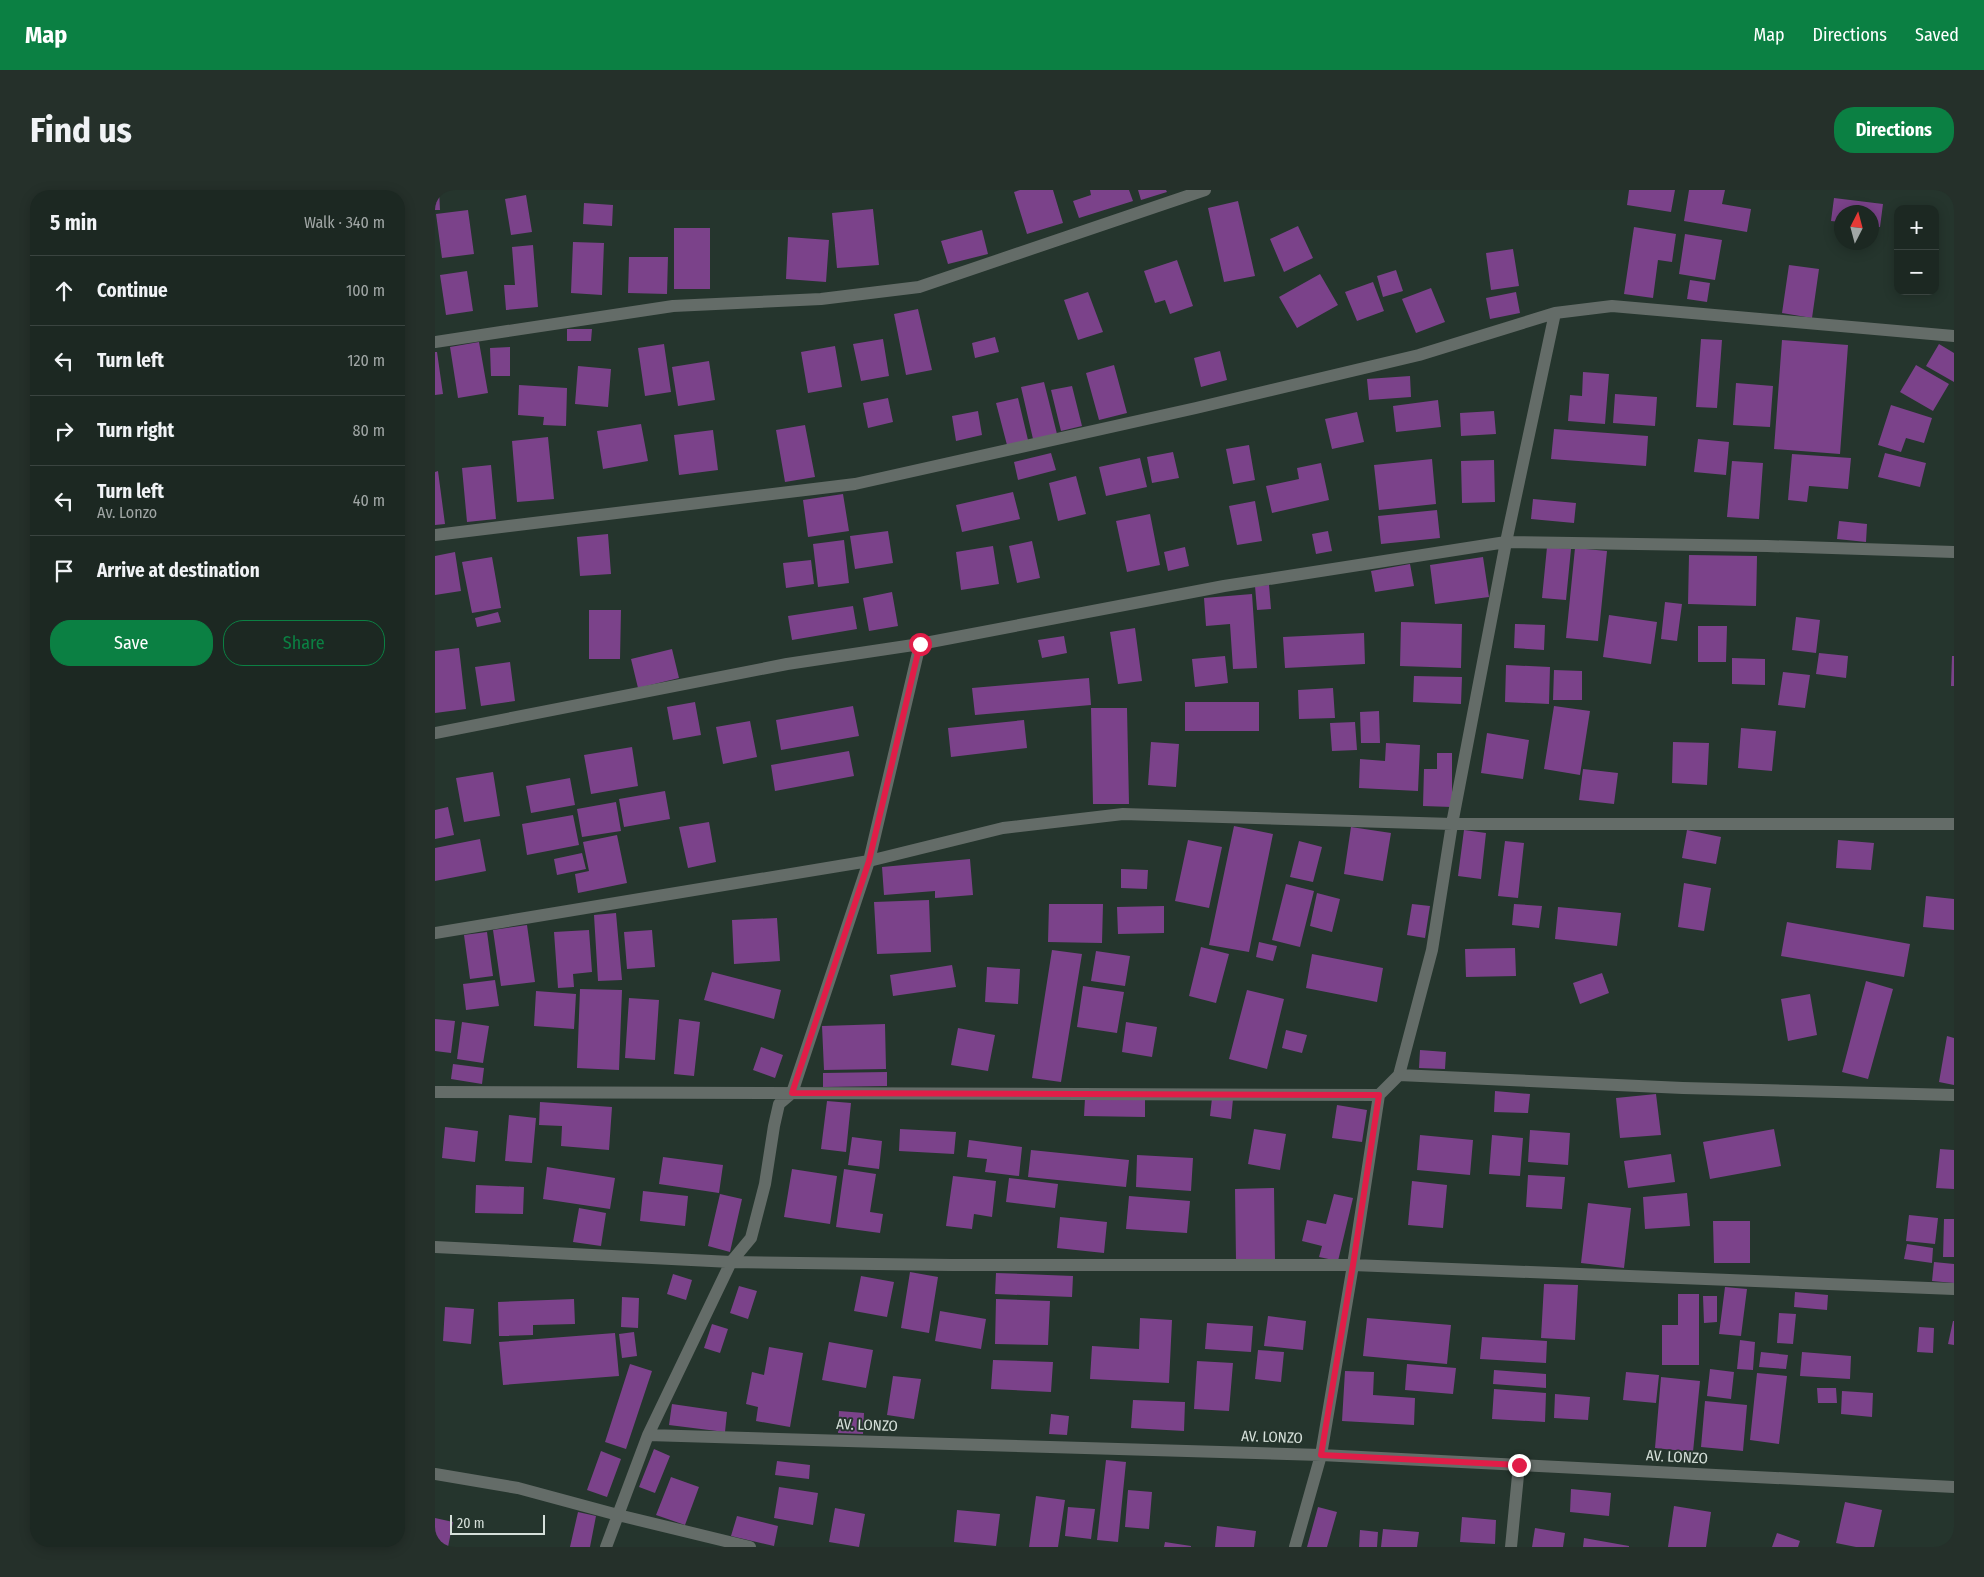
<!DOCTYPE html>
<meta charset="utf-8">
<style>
body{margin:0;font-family:"Fira Sans Condensed",sans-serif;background:#25302a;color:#f1f3f6}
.controls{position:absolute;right:15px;top:15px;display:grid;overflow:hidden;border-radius:10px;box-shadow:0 2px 12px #0003}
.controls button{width:45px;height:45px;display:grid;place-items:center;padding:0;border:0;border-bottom:1px solid #3a4440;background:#1c2822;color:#f1f3f6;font:25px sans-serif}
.compass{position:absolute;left:1399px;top:15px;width:45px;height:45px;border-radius:50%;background:#1c2822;box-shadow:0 2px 12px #0003;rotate:6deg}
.scale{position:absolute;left:15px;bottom:12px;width:95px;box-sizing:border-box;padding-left:5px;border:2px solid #d6e0da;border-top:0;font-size:14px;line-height:18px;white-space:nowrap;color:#d6e0da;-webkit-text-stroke:4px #25352d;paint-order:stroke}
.stop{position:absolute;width:15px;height:15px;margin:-11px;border:4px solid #e11d48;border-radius:50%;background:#fff}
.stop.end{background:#e11d48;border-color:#fff;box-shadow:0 1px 5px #0008}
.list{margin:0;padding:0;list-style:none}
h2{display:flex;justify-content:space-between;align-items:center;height:65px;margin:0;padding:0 20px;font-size:21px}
h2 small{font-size:16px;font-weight:400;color:#a0a6a5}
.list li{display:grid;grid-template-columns:32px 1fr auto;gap:15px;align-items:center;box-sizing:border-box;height:70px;padding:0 20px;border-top:1px solid #3a4440}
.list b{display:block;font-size:19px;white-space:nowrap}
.list p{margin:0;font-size:16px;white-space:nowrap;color:#a0a6a5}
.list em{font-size:16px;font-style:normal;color:#a0a6a5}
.actions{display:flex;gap:10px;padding:15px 20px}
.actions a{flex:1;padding:11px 0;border:1px solid #0b8043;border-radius:20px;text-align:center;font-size:18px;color:#0b8043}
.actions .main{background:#0b8043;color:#fff}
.icon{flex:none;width:28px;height:28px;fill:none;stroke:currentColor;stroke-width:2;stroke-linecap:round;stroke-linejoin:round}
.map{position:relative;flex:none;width:1519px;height:1357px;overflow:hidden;border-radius:20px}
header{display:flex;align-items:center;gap:30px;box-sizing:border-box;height:70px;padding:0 25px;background:#0b8043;color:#fff}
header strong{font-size:24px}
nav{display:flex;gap:28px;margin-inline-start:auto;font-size:18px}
.intro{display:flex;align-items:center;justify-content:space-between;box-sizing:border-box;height:120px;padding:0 30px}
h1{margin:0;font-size:35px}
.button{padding:12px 22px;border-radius:20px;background:#0b8043;color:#fff;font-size:18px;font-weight:700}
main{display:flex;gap:30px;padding:0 30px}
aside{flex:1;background:#1c2822;border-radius:20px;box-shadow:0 2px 12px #0003}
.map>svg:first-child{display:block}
</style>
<header>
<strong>Map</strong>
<nav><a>Map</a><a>Directions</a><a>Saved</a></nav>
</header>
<div class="intro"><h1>Find us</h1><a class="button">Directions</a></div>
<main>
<aside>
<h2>5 min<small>Walk · 340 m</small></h2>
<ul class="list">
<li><svg class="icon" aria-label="ahead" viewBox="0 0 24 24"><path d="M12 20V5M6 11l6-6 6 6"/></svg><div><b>Continue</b></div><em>100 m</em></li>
<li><svg class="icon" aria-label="left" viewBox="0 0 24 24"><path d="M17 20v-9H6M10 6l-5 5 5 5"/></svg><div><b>Turn left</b></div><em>120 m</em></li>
<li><svg class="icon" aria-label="right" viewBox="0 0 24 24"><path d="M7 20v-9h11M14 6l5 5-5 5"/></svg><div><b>Turn right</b></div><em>80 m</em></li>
<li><svg class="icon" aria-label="left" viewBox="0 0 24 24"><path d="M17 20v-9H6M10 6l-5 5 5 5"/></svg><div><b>Turn left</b><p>Av. Lonzo</p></div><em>40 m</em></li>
<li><svg class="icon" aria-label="arrive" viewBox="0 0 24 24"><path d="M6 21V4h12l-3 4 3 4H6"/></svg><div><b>Arrive at destination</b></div></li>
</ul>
<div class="actions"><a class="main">Save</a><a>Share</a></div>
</aside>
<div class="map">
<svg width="1519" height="1357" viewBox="0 0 1519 1357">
<rect width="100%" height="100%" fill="#25352d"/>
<path fill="#7b428a" d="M0,0H4L5,20H0Z
M585,0H618L628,33L592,44L579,2Z
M655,0H694L698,11L644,28L638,11L656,5Z
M703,0H731L732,2L706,10Z
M1194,0H1240L1236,22L1192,15Z
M1254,0H1290L1287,14L1316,19L1312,42L1249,31Z
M91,5L97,42L76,45L70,9Z
M1399,8L1448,14L1445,37L1436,36V22H1406V32L1396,31Z
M803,11L820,86L789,92L773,18Z
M149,13L178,15L177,36L148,34Z
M438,19L444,75L402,78L397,23Z
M33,20L39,64L7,68L1,24Z
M863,36L878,68L849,82L835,49Z
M1199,37L1241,44L1237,72L1223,70L1218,108L1189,104Z
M239,38H275V99H239Z
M547,40L553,64L513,74L506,51Z
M1250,44L1287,50L1280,90L1244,84Z
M353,47L394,50L391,92L351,89Z
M138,52L169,53L167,105L136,103Z
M98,55L103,117L71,120L69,95H80L77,57Z
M1078,59L1084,96L1056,100L1051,63Z
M194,67H233L232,104L193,103Z
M742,70L758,116L735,124L730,110L720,113L709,81Z
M1354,75L1384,79L1377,128L1347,123Z
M961,80L968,101L948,107L942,86Z
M32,81L38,121L11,125L5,85Z
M885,84L903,115L862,138L844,107Z
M1255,90L1275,93L1272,112L1252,109Z
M938,92L949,121L922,131L910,102Z
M996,98L1010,132L981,143L967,109Z
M653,102L668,142L643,150L629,110Z
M1081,102L1085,123L1055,129L1051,108Z
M483,119L497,180L471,185L459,124Z
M132,139H157L156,151H132Z
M560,147L564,162L540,168L537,153Z
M448,149L454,186L426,191L418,154Z
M1266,149L1287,150L1282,218L1261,217Z
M1347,150L1413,155L1405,264L1339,259Z
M44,152L53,203L23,208L15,157Z
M229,154L236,202L210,206L203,158Z
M1504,154L1519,163V192L1491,176Z
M400,156L407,197L373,203L366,162Z
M75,157V186H56L55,158Z
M785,161L792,190L766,197L759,168Z
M0,162H2L8,204L0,205Z
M274,171L280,210L243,216L237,177Z
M679,175L692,223L664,230L651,183Z
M1481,175L1514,194L1498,221L1465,202Z
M143,176L176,179L173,217L140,214Z
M1148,182L1174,184L1170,234L1133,231L1135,205L1147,206Z
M975,186L976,207L934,210L932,189Z
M609,192L622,244L598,249L586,197Z
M1301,193L1338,196L1335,237L1298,235Z
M84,195L132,198L131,236L108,235L109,227L83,225Z
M637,196L647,236L626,241L616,200Z
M1180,204L1222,207L1220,236L1178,233Z
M453,208L458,232L433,238L428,213Z
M583,208L593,250L572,255L561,213Z
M1003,210L1006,237L961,242L958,216Z
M1456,215L1497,228L1489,253L1471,248L1466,262L1443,255Z
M543,221L547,245L521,251L517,226Z
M1059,221L1061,244L1026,246L1025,223Z
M922,222L929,252L897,259L890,229Z
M206,234L213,271L168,279L162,241Z
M370,235L380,287L350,292L341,240Z
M1119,239L1213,246L1211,276L1116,269Z
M278,240L283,280L244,285L239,245Z
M113,247L119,309L82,312L77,251Z
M1263,249L1294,252L1291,285L1259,282Z
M814,255L820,290L798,294L791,259Z
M738,262L744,288L717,293L712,267Z
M616,263L621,280L583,290L579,272Z
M1450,263L1491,273L1485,297L1443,287Z
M1357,264L1416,268L1413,299L1374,296L1372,312L1353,310Z
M705,268L712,297L671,306L664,277Z
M997,269L1001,314L944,320L939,275Z
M1059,270L1060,312L1027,313L1026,271Z
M1297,271L1328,273L1324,329L1292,327Z
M886,273L894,310L837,323L831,296L864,289L862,278Z
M56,275L61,329L32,332L27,278Z
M3,281L10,334L0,335V282Z
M641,286L651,324L623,331L614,293Z
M578,302L585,329L527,342L521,315Z
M408,304L414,341L373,347L368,310Z
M1098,309L1141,313L1139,333L1096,329Z
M820,311L827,351L802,355L794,316Z
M1002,320L1005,348L946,354L943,326Z
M715,324L725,375L692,382L681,331Z
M1404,331L1432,334L1431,352L1402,349Z
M453,341L458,373L420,379L415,346Z
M893,341L897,361L881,364L877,344Z
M173,344L176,384L145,386L142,347Z
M409,350L414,393L383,397L378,354Z
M597,351L605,388L582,393L574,356Z
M558,356L564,394L526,400L521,362Z
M750,357L754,376L733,381L729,362Z
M1112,357L1136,359L1131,410L1107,408Z
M1140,358L1172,361L1163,451L1131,448Z
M20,362L26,401L0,405V366Z
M1254,365L1322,366L1321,416L1253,414Z
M57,367L66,418L37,423L27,372Z
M1048,367L1054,407L1000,414L995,375Z
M376,370L379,394L351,398L348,373Z
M975,374L979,396L940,402L936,381Z
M834,395L836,419L822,420L820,396Z
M457,402L463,436L434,441L428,408Z
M817,404L822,478L798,479L795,434L771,436L769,408Z
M1230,412L1247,414L1242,451L1226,449Z
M418,416L422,439L357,450L353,426Z
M154,420H186L185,469H154Z
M63,422L66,432L42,437L40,428Z
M1174,425L1222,432L1216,474L1168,467Z
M1361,427L1385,430L1381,463L1357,460Z
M966,432L1027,434L1026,478L965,476Z
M1080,434L1110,435L1109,460L1079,458Z
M1263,436H1292L1291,472H1263Z
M700,438L707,491L683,494L675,442Z
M929,443L930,474L850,478L848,447Z
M629,446L632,463L607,468L603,450Z
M24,458L31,519L0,523V461Z
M237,459L244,488L203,498L196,469Z
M1384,463L1413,466L1411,488L1381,484Z
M790,466L793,493L760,497L757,469Z
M1517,466H1519V496H1516Z
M1297,468L1330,469V495L1297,494Z
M75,472L80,511L46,516L40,477Z
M1071,475L1115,477L1114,514L1070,512Z
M1119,480L1147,481V510H1118Z
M1348,482L1375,485L1370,518L1343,515Z
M979,486L1027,487L1026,514L978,512Z
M654,488L656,515L540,525L537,498Z
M898,498L900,528L864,529L863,500Z
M260,512L266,545L238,550L232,517Z
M750,512H824V541H750Z
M418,516L424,546L346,560L341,530Z
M1119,516L1155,521L1145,585L1109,579Z
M656,518H692L694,614H658Z
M944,521L945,553H926L925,522Z
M589,530L592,558L516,567L513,538Z
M315,531L322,567L288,574L281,537Z
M920,532L922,560L897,561L895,533Z
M1306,538L1341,541L1337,581L1303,578Z
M1052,543L1094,550L1088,589L1046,583Z
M716,552L744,554L741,597L713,595Z
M1238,552L1274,553L1272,595L1237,593Z
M951,553L985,555L983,601L924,598L925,569L950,571Z
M197,557L203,596L156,604L149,565Z
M414,561L419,586L340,601L336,575Z
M1002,563H1017V617L988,616L989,579H1002Z
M1148,579L1183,583L1179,614L1144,610Z
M58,582L65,626L29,632L21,588Z
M135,588L140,615L96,623L91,596Z
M230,601L235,629L189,637L184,609Z
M181,612L186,641L147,647L142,619Z
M13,617L19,645L0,649V620Z
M138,625L144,655L92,665L87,634Z
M274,632L281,672L253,678L244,637Z
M799,636L838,644L814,762L774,755Z
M916,637L956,643L948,691L909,684Z
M1029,640L1051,643L1046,689L1023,686Z
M1252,640L1286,647L1281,674L1247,668Z
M182,645L192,693L143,703L140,684L154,681L148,652Z
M45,649L51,681L0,691V658Z
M753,650L787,657L774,718L740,711Z
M1403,650L1439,653L1436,680L1401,678Z
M864,651L887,657L878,692L855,687Z
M1070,651L1089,653L1083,708L1063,706Z
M147,663L151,679L122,685L119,669Z
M535,669L538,705L500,708V701L449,705L447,677Z
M686,679L713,680L712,699L686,698Z
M1249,693L1276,698L1269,741L1243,737Z
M851,694L879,701L865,757L837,750Z
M882,703L905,709L897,742L875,736Z
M1491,706L1519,709V740L1488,737Z
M494,710L496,762L442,764L439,712Z
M614,714H668L667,753L613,752Z
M977,714L995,716L990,748L972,745Z
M1079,714L1107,716L1104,738L1077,735Z
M729,716V743L683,744L682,717Z
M1123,717L1186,723L1182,756L1120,749Z
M181,723L187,790L163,791L159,725Z
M342,728L345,771L299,774L297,730Z
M1352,732L1475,754L1469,787L1346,766Z
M92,735L100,792L66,796L58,740Z
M154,740L157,782L138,784L139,797L123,798L119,742Z
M217,740L220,777L192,779L189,742Z
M52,742L58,786L35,789L29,745Z
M824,752L842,756L838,771L821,767Z
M766,757L794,764L781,813L754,806Z
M1080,758L1081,786L1031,787L1030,759Z
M617,760L647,764L626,892L597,888Z
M661,761L695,766L690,796L656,791Z
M877,764L948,778L942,812L871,798Z
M517,775L521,797L458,806L455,785Z
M552,777L585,779L583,814L550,812Z
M277,782L346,800L339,829L269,810Z
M1167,783L1174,803L1145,814L1138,793Z
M60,790L64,816L31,820L28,794Z
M1431,791L1458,799L1433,889L1407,882Z
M648,796L689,802L682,843L642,837Z
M145,799L187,800L184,880L142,878Z
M812,800L849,809L832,879L794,869Z
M101,801L141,804L139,839L99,836Z
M1375,804L1382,845L1353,851L1346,809Z
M194,808L224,810L220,870L190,868Z
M0,829L20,831L16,863L0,861Z
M244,829L265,832L259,886L239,884Z
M27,832L54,836L48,873L22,869Z
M691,832L722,837L717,867L687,862Z
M450,834L451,879L389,880L387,836Z
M523,838L560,845L553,881L516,875Z
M851,840L872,845L867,863L847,858Z
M1512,846L1519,848V895L1504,892Z
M326,857L348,865L340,888L318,880Z
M985,860L1011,862L1010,879L984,878Z
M18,874L49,878L47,894L16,889Z
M452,882V896L388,897V883Z
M1060,901L1095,904L1093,923L1059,922Z
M1221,904L1226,945L1185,948L1181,908Z
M650,908L710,909V927L649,926Z
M777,908L798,909L796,929L775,926Z
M392,911L416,913L411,962L386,959Z
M105,912L177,917L174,960L126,956L127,936L104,935Z
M902,915L932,920L927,952L897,948Z
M74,925L101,928L97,973L70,971Z
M10,937L43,941L40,972L7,968Z
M465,939L521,942L519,964L464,961Z
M819,939L851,944L845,980L813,974Z
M1339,939L1346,976L1275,989L1268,952Z
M1095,940L1135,943L1133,975L1093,972Z
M985,945L1038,950L1035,985L982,980Z
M1057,945L1088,948L1085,986L1054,984Z
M417,947L447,951L444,979L413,975Z
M534,950L587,957L584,986L550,982L552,969L532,967Z
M1505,959L1519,960V999L1501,998Z
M596,960L694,970L691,997L593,987Z
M1236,964L1240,992L1193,998L1189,971Z
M702,965L758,968L756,1001L701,997Z
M228,967L288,975L284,1003L224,994Z
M112,977L180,988L175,1019L108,1009Z
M357,979L402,986L395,1034L349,1027Z
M409,979L441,984L435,1022L448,1024L445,1043L401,1037Z
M1093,985L1130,987L1127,1019L1091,1017Z
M518,986L561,991L557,1027L539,1024L537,1039L511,1036Z
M574,988L623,994L620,1018L571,1012Z
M977,991L1012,995L1008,1038L973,1035Z
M41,995L89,997L88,1024L40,1023Z
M839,998L840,1070L801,1071L800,999Z
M208,1001L253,1006L250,1036L205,1031Z
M1252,1003L1255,1036L1210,1039L1208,1007Z
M285,1004L307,1009L295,1062L273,1056Z
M899,1004L918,1008L903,1071L884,1067L887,1056L867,1051L872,1030L891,1034Z
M694,1006L755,1011L752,1043L691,1039Z
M1153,1013L1196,1018L1189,1078L1146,1073Z
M144,1018L171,1023L166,1056L138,1052Z
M1474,1025L1503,1028L1500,1054L1471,1051Z
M625,1027L672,1032L669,1063L622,1058Z
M1509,1029H1519V1067H1508Z
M1278,1031H1315V1073H1279Z
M1472,1054L1498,1058L1497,1073L1469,1069Z
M1499,1072L1519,1074V1093L1497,1091Z
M475,1082L503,1087L494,1143L466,1138Z
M561,1083L638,1086L637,1107L560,1104Z
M238,1084L257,1090L251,1110L232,1104Z
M426,1086L459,1092L452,1127L419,1121Z
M1109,1094L1143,1095L1140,1150L1106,1148Z
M304,1096L322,1101L313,1129L295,1123Z
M1290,1097L1312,1099L1306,1146L1284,1144Z
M1360,1102L1393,1105L1392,1120L1359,1117Z
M1243,1104H1264V1175H1227V1135H1243Z
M1268,1106H1282V1132L1269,1133Z
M187,1107L204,1108L203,1138L186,1137Z
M139,1109L140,1134L98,1135V1145L64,1146L63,1112Z
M561,1109L615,1111L613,1155L560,1154Z
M10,1117L39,1119L36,1154L8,1151Z
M505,1121L551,1129L546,1159L500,1151Z
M1344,1123L1361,1124L1358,1154L1342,1153Z
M833,1126L871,1131L868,1160L829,1156Z
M705,1128L737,1130L734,1193L655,1189L657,1156L704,1159Z
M932,1128L1016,1135L1012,1174L928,1166Z
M1518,1131H1519V1155L1513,1154Z
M772,1133L818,1136L816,1162L770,1159Z
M277,1134L293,1139L285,1163L269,1158Z
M1484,1137L1499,1138L1498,1163L1482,1162Z
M199,1142L202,1166L187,1168L184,1144Z
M180,1143L184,1186L68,1195L64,1152Z
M1047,1147L1112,1151L1111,1173L1045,1169Z
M1305,1150L1320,1152L1318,1180L1302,1179Z
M394,1152L438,1160L431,1198L387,1190Z
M334,1157L368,1163L355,1237L321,1231L323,1217L311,1214L317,1182L329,1185Z
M823,1160L849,1162L846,1192L820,1189Z
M1326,1162L1353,1165L1351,1179L1324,1177Z
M1367,1162L1416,1166L1415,1189L1365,1186Z
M558,1170L618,1172L616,1202L556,1199Z
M762,1171L798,1173L794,1221L759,1219Z
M195,1174L217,1181L191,1259L170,1252Z
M972,1174L1021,1178L1018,1204L970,1200Z
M1275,1179L1299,1182L1296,1209L1272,1206Z
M1059,1180L1111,1184V1198L1058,1194Z
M910,1181L939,1182L938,1205L980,1208L979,1235L907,1231Z
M1191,1182L1224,1185L1221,1213L1188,1210Z
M1322,1183L1352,1186L1344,1254L1315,1250Z
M458,1186L486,1189L479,1229L452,1225Z
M1226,1187L1265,1191L1258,1262L1220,1258Z
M1382,1198H1401L1402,1213H1383Z
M1059,1199L1111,1203L1110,1232L1057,1229Z
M1407,1201L1438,1203L1437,1227L1406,1224Z
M1120,1204L1155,1207L1153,1230L1119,1228Z
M698,1210L750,1212L749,1241L696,1238Z
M1270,1211L1312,1215L1308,1261L1266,1257Z
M237,1214L292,1222L290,1242L234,1235Z
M404,1221L429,1223L428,1244L403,1243Z
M616,1224L634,1226L632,1245L614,1244Z
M219,1259L235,1266L220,1303L204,1297Z
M166,1261L186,1269L172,1307L152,1300Z
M671,1270L691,1272L683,1352L662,1350Z
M342,1271L375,1275L374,1289L340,1285Z
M236,1287L264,1297L250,1335L221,1325Z
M344,1297L383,1303L378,1335L339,1328Z
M1136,1299L1176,1303L1174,1326L1135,1322Z
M693,1300L717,1302L714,1339L690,1337Z
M601,1306L630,1310L623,1357H594Z
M1410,1312L1447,1320L1439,1357H1421L1401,1353Z
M1239,1316L1276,1322L1271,1357H1233Z
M633,1317L660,1319L656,1349L630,1346Z
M883,1317L902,1322L892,1357H872Z
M400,1318L430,1324L424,1357L394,1352Z
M522,1320L565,1324L561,1356L519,1352Z
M143,1322L161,1326L155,1357H135Z
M302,1326L343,1336L339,1356L296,1346Z
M1027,1327L1061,1330L1060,1354L1025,1352Z
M0,1328L18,1332L13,1357H0Z
M782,1336L821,1341L819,1357H780Z
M1100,1338L1130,1343L1128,1357H1097Z
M948,1339L984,1342L982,1357H946Z
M925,1340L943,1342L942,1357H924Z
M1342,1343L1365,1351L1363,1357H1337Z
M1149,1348L1194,1356V1357H1148Z
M730,1352L756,1356V1357H729Z"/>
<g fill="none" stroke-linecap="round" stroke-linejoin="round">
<path stroke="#646c68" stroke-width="12" d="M0,152L238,116L386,109L484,97L770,0
M0,345L420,294L761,218L984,165L1120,123L1177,116L1519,146
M0,543L352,474L485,454L789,396L1071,352L1332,356L1519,362
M0,743L434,671L568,638L688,624L1017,634H1519
M964,885L1248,898L1519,905
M0,902L944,905
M0,1057L296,1072L517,1075H918L1519,1099
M213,1245L886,1265L1519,1297
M0,1284L83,1298L183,1325L315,1357
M171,1357L213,1245L296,1072L316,1048L330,994L339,936L344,914L357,903L434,671L485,454
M860,1357L886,1265L918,1075L944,905L964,885L997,760L1017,634L1071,352L1120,123
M1076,1357L1084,1275"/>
</g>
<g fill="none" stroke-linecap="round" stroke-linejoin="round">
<path stroke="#e11d48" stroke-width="6" d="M485,454L434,671L357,903L944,905L918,1075L886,1265L1084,1275"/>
</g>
<g text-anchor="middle" stroke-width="4" stroke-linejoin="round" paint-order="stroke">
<g font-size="15" fill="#d6e0da" stroke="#25352d">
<text transform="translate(432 1235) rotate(2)" y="5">AV. LONZO</text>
<text transform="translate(837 1247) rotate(2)" y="5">AV. LONZO</text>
<text transform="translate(1242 1267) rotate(3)" y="5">AV. LONZO</text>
</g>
</g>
</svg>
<div class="controls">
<button>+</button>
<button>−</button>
</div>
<svg class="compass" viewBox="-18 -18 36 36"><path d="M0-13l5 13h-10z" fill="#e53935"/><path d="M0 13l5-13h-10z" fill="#a0a6a5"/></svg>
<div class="scale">20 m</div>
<div class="stop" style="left:485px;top:454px"></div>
<div class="stop end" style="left:1084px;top:1275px"></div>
</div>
</main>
